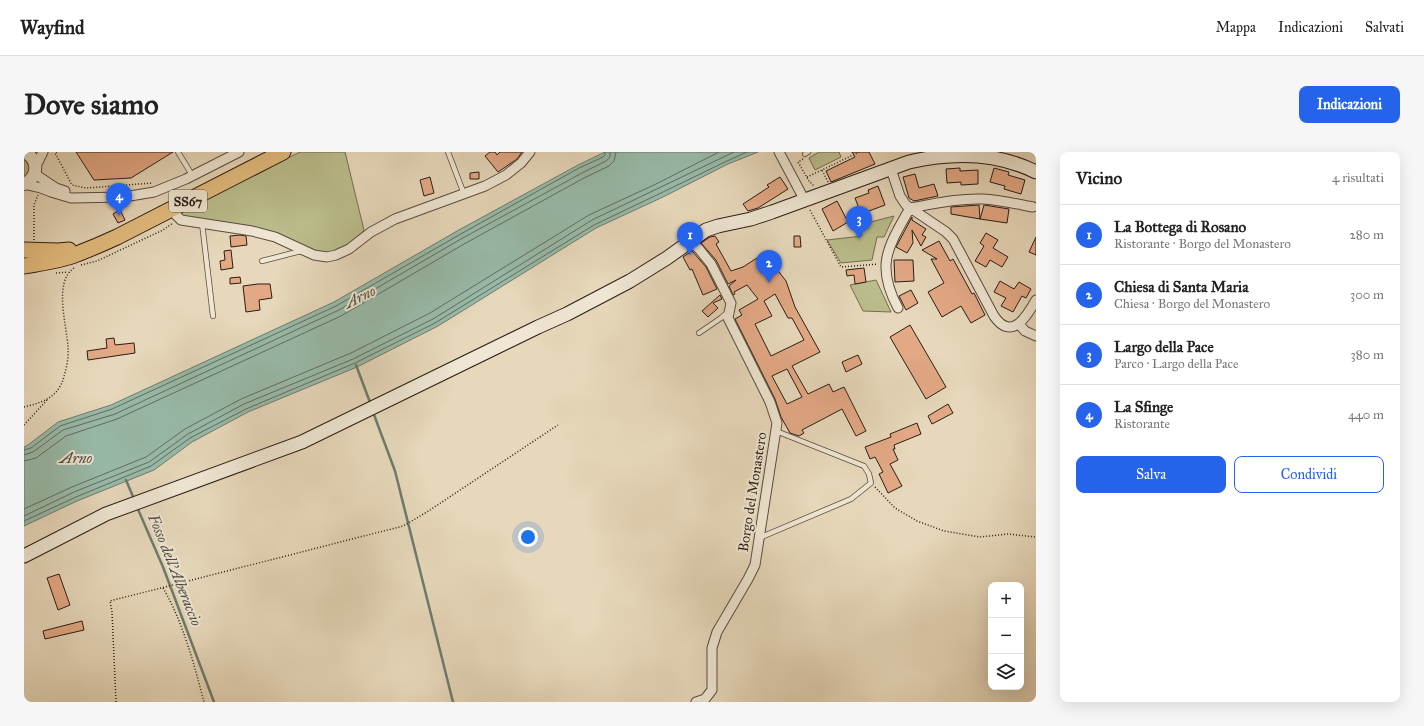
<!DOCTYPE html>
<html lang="it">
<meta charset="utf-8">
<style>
body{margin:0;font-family:"IM FELL Great Primer",serif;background:#f6f6f6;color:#222}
.controls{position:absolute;right:12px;bottom:12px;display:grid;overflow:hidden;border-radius:8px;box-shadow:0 4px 16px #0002}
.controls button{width:36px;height:36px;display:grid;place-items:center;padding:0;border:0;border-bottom:1px solid #e0e0e0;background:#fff;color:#222;font:20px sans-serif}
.you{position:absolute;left:504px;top:385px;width:14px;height:14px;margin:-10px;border:3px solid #fff;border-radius:50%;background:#1a73e8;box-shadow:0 0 0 6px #1a73e833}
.badge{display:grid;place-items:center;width:26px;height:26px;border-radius:50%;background:#2563eb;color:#fff;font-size:13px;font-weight:700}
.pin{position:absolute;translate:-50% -33px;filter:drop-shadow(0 1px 2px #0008)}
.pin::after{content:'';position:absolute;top:21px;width:14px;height:12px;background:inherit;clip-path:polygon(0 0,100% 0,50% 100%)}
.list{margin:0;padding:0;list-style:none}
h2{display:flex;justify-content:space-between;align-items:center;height:52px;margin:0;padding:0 16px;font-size:17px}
h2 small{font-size:13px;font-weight:400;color:#767676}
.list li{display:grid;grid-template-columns:26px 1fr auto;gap:12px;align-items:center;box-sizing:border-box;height:60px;padding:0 16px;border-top:1px solid #e0e0e0}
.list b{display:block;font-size:15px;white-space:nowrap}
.list p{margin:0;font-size:13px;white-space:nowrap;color:#767676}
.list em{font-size:13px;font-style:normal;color:#767676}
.actions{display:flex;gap:8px;padding:12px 16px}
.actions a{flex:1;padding:9px 0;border:1px solid #2563eb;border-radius:8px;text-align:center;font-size:14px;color:#2563eb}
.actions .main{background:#2563eb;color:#fff}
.icon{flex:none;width:22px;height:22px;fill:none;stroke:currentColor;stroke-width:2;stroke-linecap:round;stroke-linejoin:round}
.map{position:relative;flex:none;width:1012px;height:550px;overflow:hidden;border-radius:8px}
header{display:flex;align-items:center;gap:24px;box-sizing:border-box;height:56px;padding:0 20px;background:#fff;border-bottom:1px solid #e0e0e0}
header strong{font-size:19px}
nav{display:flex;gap:22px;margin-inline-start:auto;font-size:14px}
.intro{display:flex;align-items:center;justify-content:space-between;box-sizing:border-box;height:96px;padding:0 24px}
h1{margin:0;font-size:28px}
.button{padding:10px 18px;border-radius:8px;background:#2563eb;color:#fff;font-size:14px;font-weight:700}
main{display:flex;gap:24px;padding:0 24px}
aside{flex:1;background:#fff;border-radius:8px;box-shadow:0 4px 16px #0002}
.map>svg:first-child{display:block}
</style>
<header>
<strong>Wayfind</strong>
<nav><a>Mappa</a><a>Indicazioni</a><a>Salvati</a></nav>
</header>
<div class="intro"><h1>Dove siamo</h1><a class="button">Indicazioni</a></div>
<main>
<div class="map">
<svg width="1012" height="550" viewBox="0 0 1012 550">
<rect width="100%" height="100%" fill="#e7d8bb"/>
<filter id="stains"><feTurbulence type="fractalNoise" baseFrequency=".005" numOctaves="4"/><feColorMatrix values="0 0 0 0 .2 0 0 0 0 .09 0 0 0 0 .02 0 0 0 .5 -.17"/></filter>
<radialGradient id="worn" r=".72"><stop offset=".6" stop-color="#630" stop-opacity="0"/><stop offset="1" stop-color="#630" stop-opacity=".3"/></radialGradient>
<path fill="#bbbd8c" stroke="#726d50" d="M276,0H321L340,78C333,88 321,98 308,101C303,101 296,100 291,99L159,65L156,60Z
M795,0H815L817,5L791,18L785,6Z
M0,7C6,13 7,19 0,25Z
M870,64L860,85H853L848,108L817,111L803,88L838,84L835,73Z
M852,128L867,160L839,159L826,133Z"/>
<path fill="#98bbaa" stroke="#6c7c6e" d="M581,0H734L704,12L639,45L572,76L414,174L333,215L224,260L168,290L130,318L53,349L0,374V295L4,293L34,270L87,253L310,150L433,79L554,13Z"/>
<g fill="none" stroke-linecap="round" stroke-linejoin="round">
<path stroke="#616c60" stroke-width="1" d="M0,298L7,296L36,274L88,257L312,154L435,83L555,16L579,5L581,3V0
M0,303L9,300L39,278L91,262L315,158L437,87L558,21L582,9L586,5V0
M0,309L12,306L42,284L93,267L317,164L440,92L560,26L585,14L590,9L592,0
M0,357L48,335L122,305L161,277L217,247L327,201L406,161L565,63L632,32L695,0
M0,364L50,340L125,310L164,282L220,252L329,207L409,167L568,68L710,0
M0,369L52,345L127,314L166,286L222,257L331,211L411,171L570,73L637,41L703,9L723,0"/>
<path stroke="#6c7c6e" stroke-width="2.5" d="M332,213L347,253
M349,260L371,319L429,550
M102,328L110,347
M113,355L139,415L190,550"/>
</g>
<path fill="#e3a985" stroke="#2a1d15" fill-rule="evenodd" d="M52,0H149L107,26L70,28Z
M466,0H471L473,3L476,0H498L493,7L474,20L461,4Z
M828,0H845L851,12L807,30L802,19L831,5Z
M936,16V19L954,18V32L937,33V30L923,31L922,17Z
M970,16L985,20L984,23L1001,28L997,42L980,37L981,34L966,30Z
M455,20V27H446V21Z
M891,22L895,36L910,32L914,44L890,49L885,46L879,25Z
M406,25L410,41L400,44L396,28Z
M756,25L764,37L734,56L724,59L719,52L745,35L743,33Z
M854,34L861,53L837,62L831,46L845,41L844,38Z
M813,49L824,70L809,79L798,57Z
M955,53L956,67L927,62V55Z
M960,53L985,57L983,71L956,67Z
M96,58L101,68L94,71L89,62Z
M888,65V68L902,77L898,83L902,85L897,94L888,78L889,91L883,101L872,95Z
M962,81L974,88L969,96L984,105L978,115L966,108L962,115L951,109L960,94L956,91Z
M216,83L222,84L223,93L207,95L206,84Z
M691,84L695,90L692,92L707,119L719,115L736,104L747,119L752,116L762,129L771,155L796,200L768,214L784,242L805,232L809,240L820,235L842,279L832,284L818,257L778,278L780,281L775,284L766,281L757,265L751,247L711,167L718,163L715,158L734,147L723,133L710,140L711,142L709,143L705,134L712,128L704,132L692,108L677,91L686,85ZM751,142L764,166H768L780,188L747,204L731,172L748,164L740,149ZM763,217L778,245L763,252L748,224Z
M770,84H776L777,95H770Z
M1012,85V103L1005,100Z
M915,89L926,109L929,107L948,142L950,141L961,163L947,171L937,154L918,165L904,140L920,131L907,107H913L898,98Z
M207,98L209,116L197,118L196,109L201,108L200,99Z
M668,99L682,115L693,137L679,143L668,117L666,118L659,105Z
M870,108H889L890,129L871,130Z
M840,116L842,130L831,132L830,123L823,124L822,118Z
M216,125L217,131L206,132V126Z
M976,129L990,137L995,130L1007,137L1002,146L998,144L989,160L977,154L982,146L970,140Z
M234,132H246L248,146L235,148L236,158L222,160L219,134Z
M887,138L894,151L882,158L875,144Z
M696,143L698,147L689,151L694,156L684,165L678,159Z
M886,173L922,235L902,247L866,185Z
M90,186L91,193L110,191L111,201L64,208L63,199L83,196L82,187Z
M834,203L838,212L822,220L818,210Z
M924,252L929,261L908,272L904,264Z
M893,271L897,282L870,293L871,297H869L874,308L866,312L878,334L864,341L855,322L859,320L851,305L846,307L841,295L867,285L866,282Z
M35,422L46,453L34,458L23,426Z
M58,469L60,478L21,487L19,479Z"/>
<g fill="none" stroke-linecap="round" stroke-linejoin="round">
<g stroke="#594c3e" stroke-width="6">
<path id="service" d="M154,0L168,23
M424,0L440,42
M781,2L784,0
M178,71L189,164
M238,109L277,99
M675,181L697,166L705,159
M735,386L827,347L847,331L845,322L840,314L752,279"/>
</g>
<g stroke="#594c3e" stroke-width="11">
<path id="minor" d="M755,0L781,49
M12,14L19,0
M867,17L876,44L882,53L922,80L929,87L970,164C988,190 1003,164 1012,148
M11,22L32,36L41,39
M0,32L17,36L27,40L47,46L100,45L130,40L162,27L215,0
M147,58L157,68L228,79L251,85L290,103L303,105L312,103L325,97L347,80L371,67L461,34L482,23L497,11L506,0
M667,90L675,97L687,112L707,151L704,166L746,250L753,271L731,413L724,427L693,480L688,496V538L681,547L672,550
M874,156C851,113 864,95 886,56C910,52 934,46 959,47C976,48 993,52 1009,55
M995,172L1001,179L1012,184"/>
</g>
<g stroke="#594c3e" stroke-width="14">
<path id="tertiary" d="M0,0C15,7 15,25 0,32"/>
</g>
<g stroke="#2a1d15" stroke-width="15">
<path id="secondary" d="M0,404L82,362L278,290L514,175L543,162L606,129L643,106L682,78L694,74L727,67L748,60L885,10C928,0 972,0 1012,20"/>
</g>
<g stroke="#2a1d15" stroke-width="17">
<path id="primary" d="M0,98L34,99L45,98
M0,114C17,111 36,109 53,102C66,97 80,91 93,85L259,0"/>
</g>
<path stroke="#2a1d15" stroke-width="1.5" stroke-dasharray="1 2" stroke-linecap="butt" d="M33,0L31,1L48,33L62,36L129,31
M779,7L774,10L785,29L790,34
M783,25L798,18
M804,30L798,18L835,0
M786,58L817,115L854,112
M10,88V53L14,43
M57,113L73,109L139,78L149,71
M32,121L44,120
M0,255C8,253 16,251 23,247C31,243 36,236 39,228C42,218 45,206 44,195C43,174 29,130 50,116
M0,273L23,248
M851,335L871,356L893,369L920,379L956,385L984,382L1012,385
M139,436C159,470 170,512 180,550
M92,550L88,460L86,449L379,374L403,360L534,273"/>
<use href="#service" stroke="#efe6d3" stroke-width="4.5"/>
<use href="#minor" stroke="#efe6d3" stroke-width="9"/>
<use href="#tertiary" stroke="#efe6d3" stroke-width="12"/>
<use href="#secondary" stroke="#efe6d3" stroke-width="13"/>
<use href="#primary" stroke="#e4bc7e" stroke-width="15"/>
</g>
<g text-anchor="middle" stroke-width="4" stroke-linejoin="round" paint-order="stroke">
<rect fill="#efe6d3" stroke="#65594e" stroke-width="1" x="145" y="38" width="38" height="22" rx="3"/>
<g font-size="13" font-weight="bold" fill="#2a1d15">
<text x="164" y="54">SS67</text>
</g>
<g font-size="14" fill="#2a1d15" stroke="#efe6d3">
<text transform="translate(728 340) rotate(-81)" y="5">Borgo del Monastero</text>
</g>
<g font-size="15" font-style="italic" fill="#4b4c42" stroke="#efe6d3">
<text transform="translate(336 145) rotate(-27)" y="5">Arno</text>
<text x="52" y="311">Arno</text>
<text transform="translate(151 418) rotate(68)" y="5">Fosso dell'Alberaccio</text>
</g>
</g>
<rect width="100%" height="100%" filter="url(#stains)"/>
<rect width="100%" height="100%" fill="url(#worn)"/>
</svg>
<div class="controls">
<button>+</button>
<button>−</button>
<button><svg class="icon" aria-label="layers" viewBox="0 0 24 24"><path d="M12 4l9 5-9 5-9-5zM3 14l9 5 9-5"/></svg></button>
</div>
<div class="you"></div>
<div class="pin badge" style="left:666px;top:103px">1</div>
<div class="pin badge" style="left:745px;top:131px">2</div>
<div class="pin badge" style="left:835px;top:87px">3</div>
<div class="pin badge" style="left:95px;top:64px">4</div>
</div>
<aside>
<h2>Vicino<small>4 risultati</small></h2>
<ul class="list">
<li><span class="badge">1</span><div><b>La Bottega di Rosano</b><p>Ristorante · Borgo del Monastero</p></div><em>280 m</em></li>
<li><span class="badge">2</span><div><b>Chiesa di Santa Maria</b><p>Chiesa · Borgo del Monastero</p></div><em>300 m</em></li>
<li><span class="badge">3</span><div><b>Largo della Pace</b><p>Parco · Largo della Pace</p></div><em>380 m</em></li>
<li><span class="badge">4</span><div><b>La Sfinge</b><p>Ristorante</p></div><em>440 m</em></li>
</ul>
<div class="actions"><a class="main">Salva</a><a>Condividi</a></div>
</aside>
</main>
